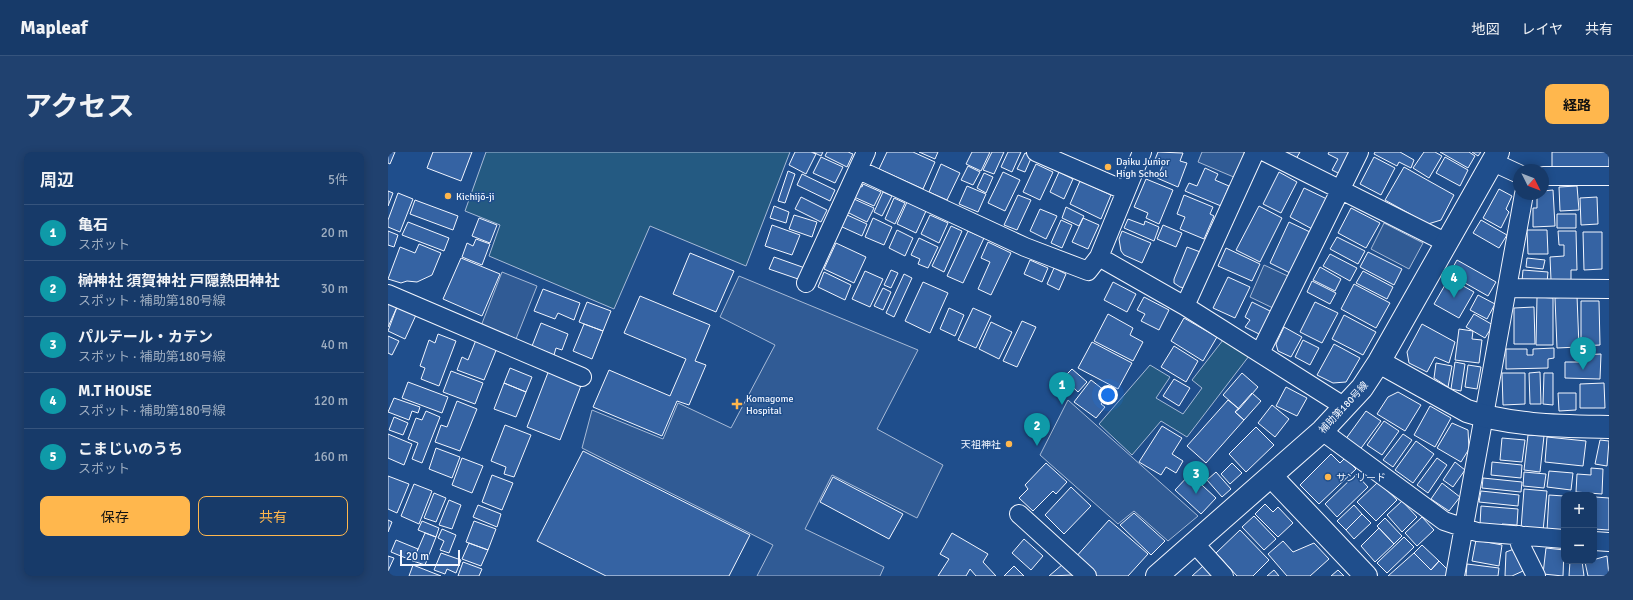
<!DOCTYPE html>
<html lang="ja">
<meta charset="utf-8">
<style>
body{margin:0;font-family:Signika,"Noto Sans JP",sans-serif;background:#20416f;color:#f1f3f6}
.controls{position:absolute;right:12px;bottom:12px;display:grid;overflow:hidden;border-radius:8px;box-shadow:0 2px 10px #0003}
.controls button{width:36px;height:36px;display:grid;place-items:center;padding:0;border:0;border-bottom:1px solid #36547d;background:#173a69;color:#f1f3f6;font:20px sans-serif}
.compass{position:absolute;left:1125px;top:12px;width:36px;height:36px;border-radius:50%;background:#173a69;box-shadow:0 2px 10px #0003;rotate:132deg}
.scale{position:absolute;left:12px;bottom:10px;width:60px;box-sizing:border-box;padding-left:4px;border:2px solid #f2f6ff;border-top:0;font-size:11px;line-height:14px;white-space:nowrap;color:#f2f6ff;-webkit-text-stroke:3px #1f4e8c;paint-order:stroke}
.you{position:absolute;left:720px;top:243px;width:14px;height:14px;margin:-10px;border:3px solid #fff;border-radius:50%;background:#1a73e8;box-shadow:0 0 0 6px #1a73e833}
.badge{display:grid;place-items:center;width:26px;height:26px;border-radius:50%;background:#ffb74d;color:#fff;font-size:13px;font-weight:700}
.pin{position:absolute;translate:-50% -33px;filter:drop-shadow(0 1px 2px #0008)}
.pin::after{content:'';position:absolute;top:21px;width:14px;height:12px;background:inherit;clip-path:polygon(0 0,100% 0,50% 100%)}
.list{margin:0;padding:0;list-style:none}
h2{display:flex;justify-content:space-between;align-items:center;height:52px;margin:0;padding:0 16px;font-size:17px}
h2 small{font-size:13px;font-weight:400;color:#9eadc0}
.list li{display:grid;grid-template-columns:26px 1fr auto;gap:12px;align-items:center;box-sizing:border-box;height:56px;padding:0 16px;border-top:1px solid #36547d}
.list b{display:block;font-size:15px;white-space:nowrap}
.list p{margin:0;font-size:13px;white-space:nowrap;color:#9eadc0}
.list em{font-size:13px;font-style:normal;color:#9eadc0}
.actions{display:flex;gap:8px;padding:12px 16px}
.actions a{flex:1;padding:9px 0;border:1px solid #ffb74d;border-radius:8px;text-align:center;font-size:14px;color:#ffb74d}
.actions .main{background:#ffb74d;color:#111}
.map{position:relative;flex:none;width:1221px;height:424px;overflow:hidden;border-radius:8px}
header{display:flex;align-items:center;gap:24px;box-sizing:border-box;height:56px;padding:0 20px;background:#173a69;border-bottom:1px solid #36547d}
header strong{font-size:19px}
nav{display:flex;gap:22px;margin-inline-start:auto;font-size:14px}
.intro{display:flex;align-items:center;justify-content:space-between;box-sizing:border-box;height:96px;padding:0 24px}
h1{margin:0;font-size:28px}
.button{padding:10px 18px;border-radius:8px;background:#ffb74d;color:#111;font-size:14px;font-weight:700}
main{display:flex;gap:24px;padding:0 24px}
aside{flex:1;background:#173a69;border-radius:8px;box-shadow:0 2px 10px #0003}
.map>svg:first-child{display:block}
</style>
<header>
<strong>Mapleaf</strong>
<nav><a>地図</a><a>レイヤ</a><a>共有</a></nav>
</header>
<div class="intro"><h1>アクセス</h1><a class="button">経路</a></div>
<main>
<aside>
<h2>周辺<small>5件</small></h2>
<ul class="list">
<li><span class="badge" style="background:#0f9aa8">1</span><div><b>亀石</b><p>スポット</p></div><em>20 m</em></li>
<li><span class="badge" style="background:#0f9aa8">2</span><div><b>榊神社 須賀神社 戸隠熱田神社</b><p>スポット · 補助第180号線</p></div><em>30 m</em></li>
<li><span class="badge" style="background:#0f9aa8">3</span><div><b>パルテール・カテン</b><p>スポット · 補助第180号線</p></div><em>40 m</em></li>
<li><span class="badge" style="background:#0f9aa8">4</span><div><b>M.T HOUSE</b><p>スポット · 補助第180号線</p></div><em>120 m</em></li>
<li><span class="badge" style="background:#0f9aa8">5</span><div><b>こまじいのうち</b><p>スポット</p></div><em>160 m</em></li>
</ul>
<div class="actions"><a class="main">保存</a><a>共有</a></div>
</aside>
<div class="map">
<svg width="1221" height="424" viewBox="0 0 1221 424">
<rect width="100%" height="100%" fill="#1f4e8c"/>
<path fill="#245a82" stroke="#a8bbd7" d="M98,0H402L358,114L262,74L226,157L101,104L112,73L77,59Z
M835,188L861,204L799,285L773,269L744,303L711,272L762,213L782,225L768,246L795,262L814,236L804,228Z"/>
<path fill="#305b95" stroke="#a8bbd7" d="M814,0H856L857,6L848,26L810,10Z
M996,71L1035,91L1021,117L983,97Z
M876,113L902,125L887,157L862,145Z
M114,120L149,134L128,187L93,174Z
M351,124L530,198L489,277L555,313L529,366L444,323L417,377L496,415L492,424H369L385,393L194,296L204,258L275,287L290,251L343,276L387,193L332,165Z
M680,248L810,364L780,389L746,359L730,372L652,303Z"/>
<path fill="#3563a3" stroke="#f2f6ff" d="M0,0H7L2,12L0,11Z
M45,0H84L73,29L39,16Z
M407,0H423L428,2L418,22L401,13Z
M425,0H435L433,4Z
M439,0H460L465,2L459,15L437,4Z
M499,0H525L547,10L535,37L491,17Z
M531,0H550L547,7Z
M584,0H602L593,19L578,12Z
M604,0H616L606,22L595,18Z
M620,0H633L624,20L613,15Z
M770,0L795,1L792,9L799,11L790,35L769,26L775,13L766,10Z
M896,0H912L908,7Z
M941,0H965L952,22L944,18L950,7L940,2Z
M987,0H1012L1026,8L1023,16L1011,10L1009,14L986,2Z
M1036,0H1047L1054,4L1041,26L1025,16Z
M1052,0H1081L1087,4L1080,16Z
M1084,0H1093L1090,4Z
M1164,0H1221V16L1164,17Z
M637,1L644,4L637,20L629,17Z
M433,5L455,15L447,31L425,21Z
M986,5L1007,16L993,43L972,32Z
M1057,5L1080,18L1072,34L1048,21Z
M553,12L572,21L559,48L541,40Z
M648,12L665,20L652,48L635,40Z
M580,14L592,20L585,33L573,28Z
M1016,15L1066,43L1053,68L1040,72L997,48Z
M817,16L830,22L827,28L841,34L833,54L797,39L801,31L809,34Z
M400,19L407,22L397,51L390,49Z
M615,20L632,28L617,59L600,51Z
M671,20L685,27L676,47L662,40Z
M891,20L909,30L893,61L875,52Z
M596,21L605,25L598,41L589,36Z
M414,22L447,38L442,49L409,33Z
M758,27L785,38L771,72L758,66L760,61L746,55Z
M692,29L723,43L713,67L682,52Z
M475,32L493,40L486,54L466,45L471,34L474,35Z
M579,34L598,42L590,60L571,52Z
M1189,34L1191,58L1172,59L1171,35Z
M916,36L941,48L926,78L902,65Z
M1111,37L1124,44L1118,57L1121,60L1113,76L1095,66Z
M1165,38L1167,74L1145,75V56H1149V42H1155V39Z
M0,39L5,41L0,54Z
M495,40L504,44L494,64L486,60Z
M10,41L25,47L12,80L0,75V68Z
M630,43L643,48L629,78L616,73Z
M796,43L825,55L822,62L826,64L816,87L792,77L797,65L789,62Z
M413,45L439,58L433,70L407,57Z
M1209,45L1210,72L1193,73L1192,46Z
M506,46L517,51L507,72L497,67Z
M466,47L486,56L479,70L459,60Z
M27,48L70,64L65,78L22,62Z
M519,50L538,59L528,81L509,72Z
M386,54L401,60L398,71L382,66Z
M871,54L894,66L872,110L848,98Z
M678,55L696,64L691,74L674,66Z
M963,56L992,71L978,96L950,81Z
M652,57L669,64L658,87L642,79Z
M457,62L479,72L474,84L452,74Z
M1169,62H1188V76H1169Z
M406,63L429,70L424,85L401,77Z
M542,63L560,71L551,91L533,82Z
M91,66L109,73L102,91L84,84Z
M485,66L504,75L496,93L477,85Z
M695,66L711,73L700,97L684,90Z
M740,67L756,73L757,69L771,75L766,89L736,76Z
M673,68L684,73L674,96L663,91Z
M1093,68L1119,83L1111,96L1085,81Z
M20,70L61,86L56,99L14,83Z
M901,70L922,80L902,121L882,111Z
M384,73L412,83L404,103L377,94Z
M775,73L794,81L788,95L769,87Z
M563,74L574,79L556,120L544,114Z
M509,78L525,86L517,104L501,96Z
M1139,78H1159L1160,102H1140Z
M0,79L10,83L6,95L0,93Z
M580,79L596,86L575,131L559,124Z
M734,79L763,91L754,111L736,103L733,99L731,87Z
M1170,79H1188L1189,118H1183V128H1163L1162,105L1176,104V93H1171Z
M1195,80H1214V117L1196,118Z
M949,85L977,99L970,112L942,97Z
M531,86L550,95L540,116L530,112L532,107L523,103Z
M88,87L102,92L94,113L74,105L79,91L85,94Z
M600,90L623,101L603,143L590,137L602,110L593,106Z
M448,91L478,105L466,131L436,117Z
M31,92L53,101L44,123L29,130L19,129L13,131L0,127L12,95L27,101Z
M799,95L815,101L797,136L792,135L786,131V127Z
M838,96L872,112L864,129L830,114Z
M980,100L1014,117L1006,133L972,115Z
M302,101L346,119L328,160L285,142Z
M942,102L969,116L962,129L935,114Z
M386,105L417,116L413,128L381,117Z
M73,106L112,122L94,164L55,147Z
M1139,106L1157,108L1155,117L1138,115Z
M642,108L660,116L654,130L636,122Z
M1069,108L1108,130L1100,144L1061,122Z
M932,115L953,127L947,139L925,128Z
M666,116L678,122L671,138L659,132Z
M503,118L510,121L503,136L496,133Z
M1135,118L1160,120L1159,131L1134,129Z
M477,119L495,127L482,155L464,147Z
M975,119L1005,135L999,147L968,131Z
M436,120L463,133L457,148L430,135Z
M516,122L524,126L506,165L498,161Z
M840,125L862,135L847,166L825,156Z
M1061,126L1086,140L1071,166L1046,152Z
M924,129L948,141L942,152L919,140Z
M535,130L560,141L542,181L517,169Z
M725,130L748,142L739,160L716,148Z
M966,132L1002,151L988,176L953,157Z
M495,136L503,140L495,158L486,154Z
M155,137L192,151L186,168L170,161L167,167L146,159Z
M1090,143L1107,152L1099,167L1082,158Z
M252,144L322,173L307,209L318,213L301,253L289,249L274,284L205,255L221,218L282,244L298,207L236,181Z
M1189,144L1191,195L1169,196L1167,146Z
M756,145L781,158L771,178L753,169L757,162L749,158Z
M1149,145L1165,146V193H1148Z
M1193,149H1211L1212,193L1193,194Z
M199,150L223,159L215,179L191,170Z
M864,150L886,161L875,184L857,175L862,168L857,165Z
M927,150L950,161L934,191L912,180Z
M0,151L9,155L0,175Z
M9,155L28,163L17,187L0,179Z
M1146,155L1147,192H1126V156Z
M561,156L576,163L567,184L552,177Z
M585,156L603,164L588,196L570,188Z
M720,162L745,176L742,183L755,190L745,209L706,189Z
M1086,162L1105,173L1097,186L1078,175Z
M956,163L988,180L975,203L944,187Z
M796,166L829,185L815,209L783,189Z
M634,169L648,175L629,215L615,209Z
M603,170L624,180L611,207L591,197Z
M153,171L180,182L174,198L168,196L166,203L144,194Z
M196,172L215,179L204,207L185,199Z
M1034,172L1067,190L1061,211L1047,205L1039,220L1021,211L1019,200Z
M896,175L914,185L903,205L890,199L888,192Z
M1071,177L1085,179L1084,187L1094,188L1091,211L1067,208Z
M50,182L68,189L51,234L33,227L37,216L32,214L41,188L47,191Z
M0,184L11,189L4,203L0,201Z
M88,188L109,196L96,228L69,218L74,205L80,208Z
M915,188L931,196L922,213L907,205Z
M704,190L744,211L730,237L690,216Z
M946,192L972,206L958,230L945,231L929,223Z
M786,194L810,209L798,230L773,215Z
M1166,196V206L1160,207V216L1118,217V197H1139V203H1145V197Z
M1213,202L1212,227L1177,226V210H1192V203Z
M1067,210L1077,212L1073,239L1063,237Z
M1048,211L1064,214L1060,235L1046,226Z
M1080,213L1093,215L1089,237L1077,235Z
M122,216L144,225L138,240L116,231Z
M684,217L699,230L690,240L675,226Z
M161,218L194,231L172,288L139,275Z
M63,219L95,231L87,252L55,240Z
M1152,220L1153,252H1142L1141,221Z
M854,221L870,235L851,257L835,243Z
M1114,221H1137V252L1115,253Z
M1156,221H1165V253L1155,252Z
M786,227L802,236L791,254L775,244Z
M703,228L721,242L713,252L717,255L708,266L686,250Z
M20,230L60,245L54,261L14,246Z
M116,231L138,240L128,265L106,257Z
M1216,231L1217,256H1192V232Z
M898,235L919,246L909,264L888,254Z
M1010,240L1033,253L1017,279L989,262L1000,245Z
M864,241L873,249L856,268L847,260Z
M1170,241H1188V258L1171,259Z
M6,246L32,255L30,261L24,259L21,268L0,260Z
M840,248L851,257L847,260L856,268L818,311L799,294Z
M69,249L89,257L72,299L47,290L53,273L59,275Z
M884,253L901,267L887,285L870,271Z
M1042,254L1063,266L1047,295L1026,283Z
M38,259L52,265L34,311L24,307L30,291L20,287L28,266L34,268Z
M978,259L993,269L971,299L957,288Z
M6,265L20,271L15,283L1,278Z
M996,269L1011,279L994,303L979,293Z
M1064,271L1080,278L1081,297L1073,310L1049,296Z
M117,273L143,283L126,325L116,322L118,315L103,309Z
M774,274L794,286L784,302L795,309L788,321L778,315L773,323L751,310Z
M868,275L886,293L858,320L841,302Z
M0,282L24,292L16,313L0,306Z
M1015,282L1024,288L1005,315L995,308Z
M1140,283L1156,284L1152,320L1136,318Z
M1159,285L1198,289L1195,314L1157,310Z
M1114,286L1137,288L1134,310L1112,308Z
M1212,288L1221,289L1219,314L1207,312Z
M1028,289L1046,302L1025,331L1007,318Z
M48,296L72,305L64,326L41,317Z
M195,299L362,383L341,424H218L149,389Z
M943,302L952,311L957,306L968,317L931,352L912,333Z
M74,306L95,314L84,341L64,333Z
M1049,306L1059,313L1040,341L1029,333Z
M1067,310L1077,318L1065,335L1055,328Z
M1104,310L1134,313L1133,326L1103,323Z
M658,311L679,330L668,342L665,339L645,359L631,346L640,337L637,333Z
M844,311L854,321L842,332L833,322Z
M1203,316L1215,317L1214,342L1188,340L1189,322L1203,323Z
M1161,319L1185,321L1183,338L1159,335Z
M828,320L843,337L834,345L819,328Z
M1136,320L1158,322L1156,336L1135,334Z
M802,322L828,346L813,362L787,338Z
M968,322L980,335L949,365L937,352Z
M104,323L125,331L114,358L94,350Z
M0,324L21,332L9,361L0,357Z
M445,325L515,362L501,387L432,350Z
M1095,326L1134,330L1133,340L1094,336Z
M990,330L1009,348L988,369L969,350Z
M1054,331L1072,345L1061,359L1043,347Z
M26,332L44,339L31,372L13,364Z
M683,335L703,354L676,382L657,363Z
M1136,337L1159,339L1155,379L1133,377Z
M1093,339L1131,343L1130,354L1091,350Z
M46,341L58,346L48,370L36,366Z
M1161,343L1176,344V380L1159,379Z
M1207,345L1221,346V378L1206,377Z
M61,348L73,353L64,377L51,373Z
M1014,349L1029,365L1014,380L999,363Z
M877,352L885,360L890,355L905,371L890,385L867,362Z
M90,353L113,362L109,375L85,365Z
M966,353L974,362L958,378L949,369Z
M1093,354L1130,357L1129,373L1114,372L1113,375L1092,373Z
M746,361L777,389L763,403L732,373Z
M974,362L983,371L966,387L958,378Z
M866,364L888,387L876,398L854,375Z
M1034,365L1046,378L1029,394L1017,381Z
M997,366L1014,384L1006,392L989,374Z
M0,368L4,370L0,380Z
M721,368L760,402L740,424H708L687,406Z
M34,369L51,376L48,385L30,378Z
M86,369L108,377L100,398L78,390Z
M991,376L1006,392L987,410L973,394Z
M54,377L68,383L61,401L52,398L56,389L50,386Z
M852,378L881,408L865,424H849L828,401Z
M37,381L48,385L37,413L25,409Z
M564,381L600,402L595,410L608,424H588L582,417L578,424H550L561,407L552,402Z
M1016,385L1026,395L999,421L989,411Z
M636,387L655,404L643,418L624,401Z
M8,388L30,397L25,409L3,400Z
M1088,388L1114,393L1111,414L1084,409Z
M895,389L905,400L926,391L941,407L922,424H899L880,402Z
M81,391L100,398L93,414L74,407Z
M1034,393L1051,409L1043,418L1026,401Z
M1158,396L1176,398L1175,424L1155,422Z
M1126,397L1135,419L1124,424H1117L1118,400Z
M53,401L73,408L68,421L59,417L57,422L46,418Z
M1026,401L1043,418L1051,409L1060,418L1059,424H1000Z
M0,404L6,406L0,419Z
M1219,404L1221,424H1200L1197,410Z
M1182,409H1194L1196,424H1181Z
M75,410L94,417L91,424H70Z
M675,412L685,423L661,424Z
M1079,412L1111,416L1110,424H1078Z
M25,413L53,424H21Z
M626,414L636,424H616Z
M815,414L824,424H804Z
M886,418L891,424H879Z
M950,418L956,424H943Z"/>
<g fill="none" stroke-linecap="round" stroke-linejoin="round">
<g stroke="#f2f6ff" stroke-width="20">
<path id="minor" d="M648,0L738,39
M877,0L1059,91
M1105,10L1131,22
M471,18L637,95L700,119L711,105L754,0
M1155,24H1221
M711,105L797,154L957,255
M418,131L478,0
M1119,136L1221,137
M0,142L194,225
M797,154L867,0
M872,201L971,0
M934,279L1056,369L1089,380L1176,387
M631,362L699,424
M1131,383L1132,392L1148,424
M1206,389L1221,390
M807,392L836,424
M1067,424L1136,42"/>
</g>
<g stroke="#f2f6ff" stroke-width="24">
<path id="tertiary" d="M991,210L1079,259C1124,274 1174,274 1221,275
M883,324L978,424
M769,424L934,279L974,236L991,210L1110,0"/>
</g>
<use href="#minor" stroke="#1f4e8c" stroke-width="18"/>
<use href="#tertiary" stroke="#1f4e8c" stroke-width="22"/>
</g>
<g fill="#ffb74d" stroke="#1f4e8c" stroke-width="1.5">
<circle cx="720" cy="15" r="4"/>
<circle cx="60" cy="44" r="4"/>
<path d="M347 246h4v4h4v4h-4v4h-4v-4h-4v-4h4z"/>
<circle cx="621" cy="292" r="4"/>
<circle cx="940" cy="325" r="4"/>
</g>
<g text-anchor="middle" stroke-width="3" stroke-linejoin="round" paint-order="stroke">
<g font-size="10" fill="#f2f6ff" stroke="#1f4e8c" text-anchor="start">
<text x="728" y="13">Daiku Junior<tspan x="728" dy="12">High School</tspan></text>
<text x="68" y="48">Kichijō-ji</text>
<text x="358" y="250">Komagome<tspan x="358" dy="12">Hospital</tspan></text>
<text x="613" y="296" text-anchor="end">天祖神社</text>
<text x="948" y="329">サンリード</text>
</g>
<g font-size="10" fill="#f2f6ff" stroke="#1f4e8c">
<text transform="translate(955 255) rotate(-47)" y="4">補助第180号線</text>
</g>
</g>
</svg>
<div class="controls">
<button>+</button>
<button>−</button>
</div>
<svg class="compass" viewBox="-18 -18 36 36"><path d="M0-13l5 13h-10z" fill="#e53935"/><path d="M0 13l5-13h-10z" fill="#9eadc0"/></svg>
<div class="scale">20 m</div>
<div class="you"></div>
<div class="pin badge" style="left:674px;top:253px;background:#0f9aa8">1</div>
<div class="pin badge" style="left:649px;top:294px;background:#0f9aa8">2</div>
<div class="pin badge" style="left:808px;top:342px;background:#0f9aa8">3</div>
<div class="pin badge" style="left:1066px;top:146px;background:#0f9aa8">4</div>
<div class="pin badge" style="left:1195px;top:218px;background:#0f9aa8">5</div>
</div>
</main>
